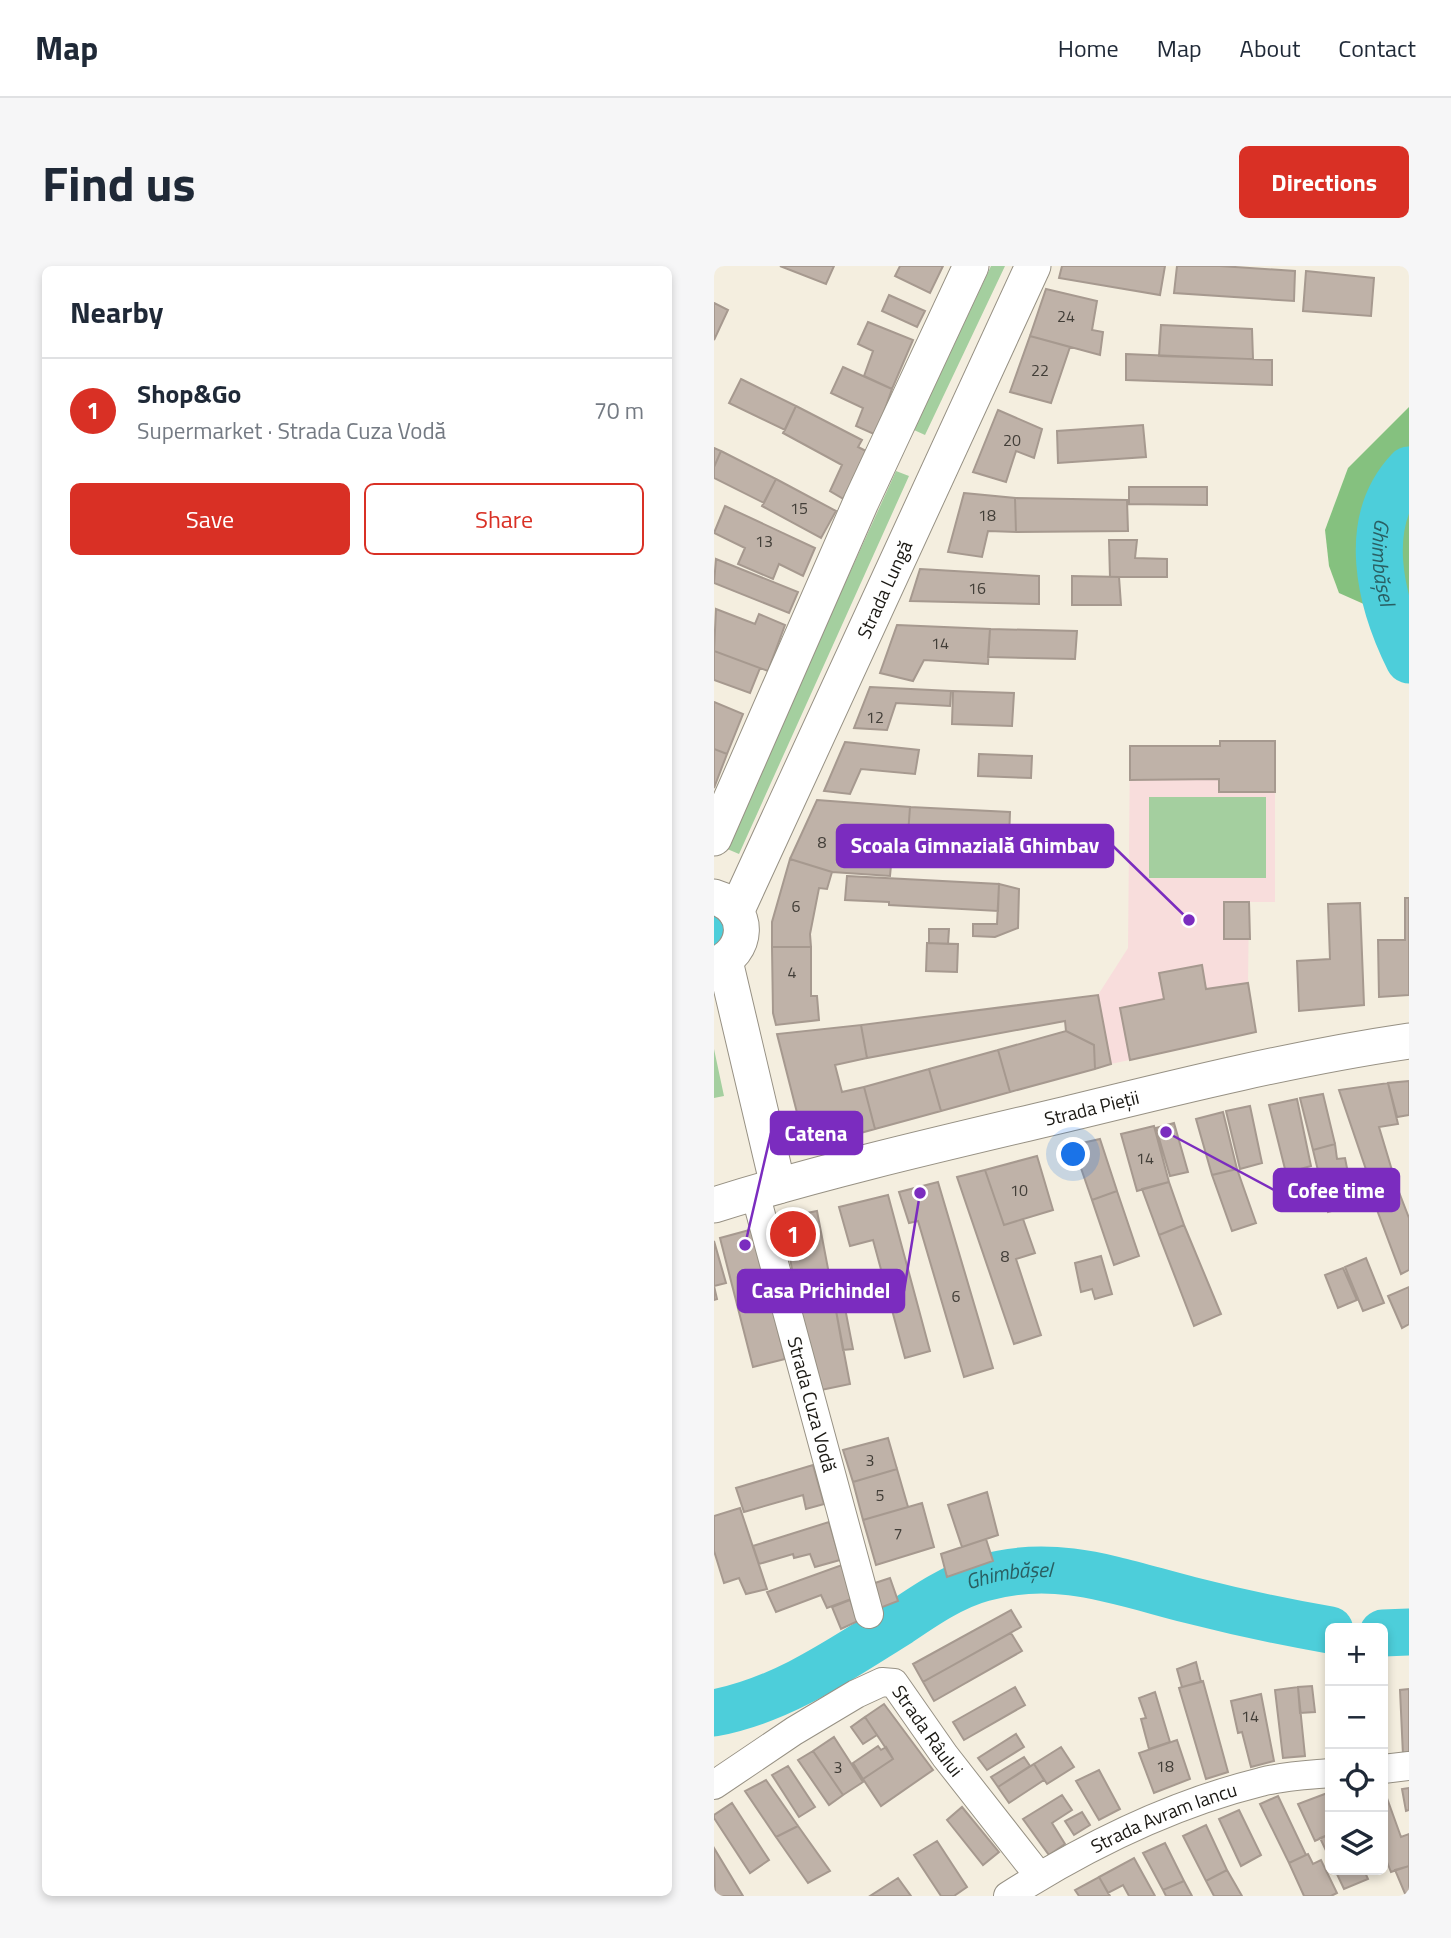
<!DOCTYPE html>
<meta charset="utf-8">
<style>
body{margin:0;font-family:"Titillium Web",sans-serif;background:#f6f6f7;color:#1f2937}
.controls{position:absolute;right:21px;bottom:21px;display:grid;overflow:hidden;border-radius:10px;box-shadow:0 4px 10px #0003}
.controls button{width:63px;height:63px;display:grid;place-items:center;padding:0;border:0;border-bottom:2px solid #e0e1e3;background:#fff;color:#1f2937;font:35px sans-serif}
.you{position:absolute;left:360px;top:889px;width:24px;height:24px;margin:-18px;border:5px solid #fff;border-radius:50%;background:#1a73e8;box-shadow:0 0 0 10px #1a73e833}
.badge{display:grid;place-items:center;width:46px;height:46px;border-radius:50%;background:#d93025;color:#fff;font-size:23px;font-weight:700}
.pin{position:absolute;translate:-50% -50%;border:4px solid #fff;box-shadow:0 2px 7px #0006}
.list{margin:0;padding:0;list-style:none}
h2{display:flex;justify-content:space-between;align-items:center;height:91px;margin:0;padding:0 28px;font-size:30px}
h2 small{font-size:23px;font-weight:400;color:#747a83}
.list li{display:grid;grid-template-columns:46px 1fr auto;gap:21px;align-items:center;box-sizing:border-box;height:105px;padding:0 28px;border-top:2px solid #e0e1e3}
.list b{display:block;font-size:26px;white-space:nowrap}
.list p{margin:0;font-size:23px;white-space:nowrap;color:#747a83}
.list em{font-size:23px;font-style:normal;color:#747a83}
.actions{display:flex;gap:14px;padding:21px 28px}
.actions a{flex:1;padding:16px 0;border:2px solid #d93025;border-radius:10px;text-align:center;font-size:24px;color:#d93025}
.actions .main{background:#d93025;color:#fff}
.icon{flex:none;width:38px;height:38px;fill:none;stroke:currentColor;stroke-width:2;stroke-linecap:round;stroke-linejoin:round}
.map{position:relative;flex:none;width:695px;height:1630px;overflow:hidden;border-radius:10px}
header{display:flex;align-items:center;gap:42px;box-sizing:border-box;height:98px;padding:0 35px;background:#fff;border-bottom:2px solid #e0e1e3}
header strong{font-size:33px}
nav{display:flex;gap:38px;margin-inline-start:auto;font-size:24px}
.intro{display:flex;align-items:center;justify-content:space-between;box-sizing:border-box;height:168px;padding:0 42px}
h1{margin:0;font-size:49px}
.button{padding:18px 32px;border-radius:10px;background:#d93025;color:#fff;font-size:24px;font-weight:700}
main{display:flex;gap:42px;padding:0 42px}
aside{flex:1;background:#fff;border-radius:10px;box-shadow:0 4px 10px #0003}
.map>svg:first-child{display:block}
</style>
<header>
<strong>Map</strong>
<nav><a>Home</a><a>Map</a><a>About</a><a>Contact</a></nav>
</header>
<div class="intro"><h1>Find us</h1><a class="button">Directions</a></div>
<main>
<aside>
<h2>Nearby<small></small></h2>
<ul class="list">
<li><span class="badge">1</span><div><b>Shop&amp;Go</b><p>Supermarket · Strada Cuza Vodă</p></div><em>70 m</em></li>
</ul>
<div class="actions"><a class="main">Save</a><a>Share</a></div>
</aside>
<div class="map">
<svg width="695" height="1630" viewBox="0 0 695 1630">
<rect width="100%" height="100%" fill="#f4eedf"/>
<path fill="#f8dddc" d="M506,475H561V636H535L534,717L542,766L397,798L384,729L414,682L416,480H506Z"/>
<path fill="#a4cf9f" d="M277,0H291L211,169L200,164Z
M182,205L195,210L25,588L11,582Z
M435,531H552V612H435Z
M0,783L10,830L0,832Z"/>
<path fill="#85c17f" d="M695,141V345L661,343L625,327L615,300L611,264L634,202Z"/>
<path fill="#4dceda" d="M0,646L3,647L13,665L0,685Z"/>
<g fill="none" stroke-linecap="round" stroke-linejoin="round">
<g stroke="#4dceda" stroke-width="47">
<path id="s1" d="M695,204C646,256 666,336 695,394"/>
<path d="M669,1367L695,1366"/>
<path id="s2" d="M0,1447C69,1434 127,1393 185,1357C210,1340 239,1320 269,1312C343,1291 405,1316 476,1334C523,1346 569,1356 616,1364"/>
</g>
</g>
<path fill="#bfb2a8" stroke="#a6998f" stroke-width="2" d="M66,0H120L112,18Z
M186,0H229L216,27L181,10Z
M348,0H451L446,29L345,12Z
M463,0H506L581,5L580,35L460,27Z
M592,5L660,12L657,50L589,45Z
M332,23L383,35L378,64L389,66L386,89L316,70Z
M175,29L211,45L203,61L168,45Z
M0,37L14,44L0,74Z
M154,56L199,74L178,123L150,110L159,85L144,78Z
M447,59L538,63L539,93L445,90Z
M316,70L356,81L337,137L296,126Z
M412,88L558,94V119L412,114Z
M129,101L178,123L162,169L142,160L149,142L117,127Z
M27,113L82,140L71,164L15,137Z
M82,140L148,174L144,181L156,187L133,235L116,225L128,199L69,167Z
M284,144L328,163L320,192L302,185L292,216L259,206Z
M429,159L432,191L344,197L343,165Z
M0,182L7,185L0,201Z
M7,185L62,213L50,237L0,212V201Z
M62,213L122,245L107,272L48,240Z
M415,221H493V239L415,238Z
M250,227L301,232L302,266L274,265L268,291L234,286Z
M301,232L413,234L414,265L302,266Z
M11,240L101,282L89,310L65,298L59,313L24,298L31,282L0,267Z
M395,274H423L421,292L453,293V311H396Z
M2,293L84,326L75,347L0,317Z
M206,303L325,310V338L196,335Z
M358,310L405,311L407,339H358Z
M2,343L41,358L45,348L71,359L54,405L0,385Z
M183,359L276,363L274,398L210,394L199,415L166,407Z
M276,363L363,365L361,393L274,391Z
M0,385L46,402L36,427L0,414Z
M156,421L237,425L236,440L182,437L173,464L140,462Z
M239,425L300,427L298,460L238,458Z
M0,436L29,448L13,488L0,483Z
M506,475H561V526H505V513L416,514V480H506Z
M131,476L205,484L201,508L147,503L136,528L110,525Z
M0,483L13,488L0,522Z
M265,488L318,490L317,512L264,510Z
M103,534L196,541L194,569L135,564L131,584L178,589L176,610L118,606L76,593Z
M196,541L296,546L295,573L194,569Z
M76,593L118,606L113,623L105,622L96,668L97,681H58V656Z
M133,610L285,618L284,645L175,639V636L131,634Z
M285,618L305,623L304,662L281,671L259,670V658H283Z
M691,632H695V729L665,731L664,674H691Z
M510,636H535L536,673H510Z
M646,637L650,739L585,745L583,695L616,693L614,638Z
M215,663H235L234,678L215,677Z
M213,677L244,678L243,706L212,705Z
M58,681H97V730H103L105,754L62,759L59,747Z
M488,699L492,723L534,717L542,766L416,794L406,742L450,733L445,707Z
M384,729L397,798L381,803L380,779L352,765L351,755L153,792L147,759Z
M147,759L153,792L121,799L128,826L150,821L161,863L92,882L63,768Z
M352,765L380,779L381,803L296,826L284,784Z
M284,784L296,826L227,845L215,803Z
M215,803L227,845L161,863L150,821Z
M695,815V849L683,851L674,817Z
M674,817L684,858L665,861L683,921L660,927L625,824Z
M609,828L621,878L599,884L586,832Z
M583,833L597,900L572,907L555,839Z
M536,840L548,897L526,903L512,845Z
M509,846L523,903L498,909L482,853Z
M460,857L474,906L456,910L442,862Z
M440,860L455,916L423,925L407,868Z
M386,873L403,925L378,934L359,879Z
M621,878L623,893L631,892L635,912L629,913L635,940L614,946L599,884Z
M323,890L339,944L290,959L271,904Z
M523,903L542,957L518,965L498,909Z
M271,904L290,959L309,953L321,987L302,993L327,1069L300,1078L243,911Z
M224,916L279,1102L250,1111L204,955L195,957L185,926Z
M455,916L470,959L445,969L428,923Z
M683,921L695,952V1004L687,1008L657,928Z
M403,925L425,990L400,999L378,934Z
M174,929L216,1085L191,1092L159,974L136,980L125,941Z
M103,945L136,1118L102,1125L68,952Z
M470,959L507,1048L480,1060L445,969Z
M39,963L71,1093L39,1101L6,972Z
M0,975L12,1017L0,1020L3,1033L0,1034Z
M387,990L398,1028L381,1033L378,1023L367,1026L361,997Z
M652,992L670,1037L649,1045L631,1001Z
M629,1002L643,1034L624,1042L611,1009Z
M695,1021V1058L688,1062L674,1030Z
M130,1037L139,1083L129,1084L121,1039Z
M174,1172L183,1203L139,1216L129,1184Z
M99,1199L110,1238L92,1243L89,1229L30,1246L22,1222Z
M183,1203L194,1241L149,1254L139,1216Z
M273,1226L284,1269L248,1281L234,1239Z
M208,1237L220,1281L162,1299L149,1254Z
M26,1242L53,1323L32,1328L25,1312L10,1317L0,1285V1250Z
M115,1256L126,1294L101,1301L96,1288L80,1292L79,1288L45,1298L39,1280Z
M272,1273L279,1295L233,1311L227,1288Z
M128,1299L140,1332L113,1342L107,1329L62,1346L53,1326Z
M176,1312L184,1335L166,1342L158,1318Z
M136,1334L144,1355L127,1363L118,1341Z
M297,1344L307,1361L209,1416L199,1398Z
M297,1367L308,1385L220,1435L209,1416Z
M482,1396L487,1416L468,1421L463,1403Z
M489,1415L514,1506L492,1513L465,1422Z
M598,1420L601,1446L586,1447L584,1421Z
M301,1421L311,1439L250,1474L239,1456Z
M584,1421L591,1490L569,1492L561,1424Z
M669,1423H672L673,1491H669Z
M695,1423V1489H689L686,1424Z
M441,1426L456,1476L435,1483L427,1453L432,1452L425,1432Z
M547,1428L560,1495L537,1501L528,1466L524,1467L517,1435Z
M170,1438L219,1504L167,1540L149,1513L179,1493L151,1451Z
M151,1451L163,1469L149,1478L137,1461Z
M302,1468L310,1481L273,1504L264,1492Z
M120,1471L149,1516L129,1529L99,1485Z
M463,1474L476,1513L440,1527L425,1487Z
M164,1480L167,1484L172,1481L179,1493L149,1513L139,1497Z
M347,1481L360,1501L333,1518L320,1498Z
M99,1485L129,1529L115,1539L84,1494Z
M310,1491L316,1500L284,1521L277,1511Z
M320,1498L330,1514L295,1537L284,1521Z
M74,1500L101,1541L85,1551L58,1509Z
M385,1504L406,1543L385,1554L362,1515Z
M52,1514L84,1560L62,1571L31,1525Z
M669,1521L687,1571L695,1568V1600L677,1606L669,1586Z
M695,1522V1544L692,1545L688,1523Z
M616,1526V1568L601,1575L584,1538Z
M348,1529L358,1544L338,1557L351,1578L335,1589L309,1553Z
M564,1530L592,1589L575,1597L546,1538Z
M18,1537L55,1594L36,1607L0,1552V1549Z
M248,1541L285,1586L269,1599L233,1554Z
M525,1544L547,1589L527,1600L505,1553Z
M368,1546L376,1559L360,1569L351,1555Z
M492,1559L513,1604L492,1615L469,1570Z
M84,1560L116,1605L94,1617L62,1571Z
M616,1568V1593L606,1572Z
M223,1575L253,1621L240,1630H227L200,1589Z
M451,1577L470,1615L449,1624L429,1587Z
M0,1582L29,1630H1Z
M594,1588L599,1598L607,1594L623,1627L617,1630H590L575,1597Z
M420,1592L441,1630H415L409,1619L394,1627L385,1611Z
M695,1600V1630H692L681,1604Z
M513,1604L528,1630H500L492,1615Z
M621,1604H650L654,1613L630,1623Z
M385,1611L396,1630H365L361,1624Z
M184,1612L197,1630H156Z
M470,1615L478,1630H452L449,1624Z"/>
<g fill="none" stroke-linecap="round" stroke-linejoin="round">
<g stroke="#979184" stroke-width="30">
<g id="minor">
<path id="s3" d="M41,927L155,1348"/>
<path d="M669,1503L695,1500"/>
<path id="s4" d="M0,1519L80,1465L142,1428L168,1416L180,1417L231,1490L325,1610"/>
<path id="s5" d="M294,1630C371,1581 458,1538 547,1516C569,1510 593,1509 616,1507"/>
</g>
</g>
<g stroke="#979184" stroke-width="37">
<g id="tertiary">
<path d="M0,572L147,236L257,0"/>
<path d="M0,631C38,642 35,687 0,699"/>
<path id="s6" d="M22,646L319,0"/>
<path d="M11,695L64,920"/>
<path id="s7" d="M0,939C116,903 235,876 353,848C467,820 580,792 695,775"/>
</g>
</g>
<use href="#minor" stroke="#fff" stroke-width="28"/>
<use href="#tertiary" stroke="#fff" stroke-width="35"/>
</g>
<g text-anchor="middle" stroke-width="7" stroke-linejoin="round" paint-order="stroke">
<g font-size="16" fill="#423e38">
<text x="352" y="56">24</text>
<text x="326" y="110">22</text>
<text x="298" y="180">20</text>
<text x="85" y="248">15</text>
<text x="273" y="255">18</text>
<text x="50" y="281">13</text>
<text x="263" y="328">16</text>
<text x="226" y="383">14</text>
<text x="161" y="457">12</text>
<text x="108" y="582">8</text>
<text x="82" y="646">6</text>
<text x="78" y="712">4</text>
<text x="431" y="898">14</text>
<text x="305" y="930">10</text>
<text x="291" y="996">8</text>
<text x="242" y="1036">6</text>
<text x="156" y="1200">3</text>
<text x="166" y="1235">5</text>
<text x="184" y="1273">7</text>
<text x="536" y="1456">14</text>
<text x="451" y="1506">18</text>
<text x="124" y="1507">3</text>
</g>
<g font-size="19" fill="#191712" stroke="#fff">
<text dy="7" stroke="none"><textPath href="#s6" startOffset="355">Strada Lungă</textPath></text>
<text dy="7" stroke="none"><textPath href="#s7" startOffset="390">Strada Pieții</textPath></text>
<text dy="7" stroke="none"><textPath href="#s3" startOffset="219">Strada Cuza Vodă</textPath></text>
<text dy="7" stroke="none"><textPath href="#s4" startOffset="268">Strada Râului</textPath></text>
<text dy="7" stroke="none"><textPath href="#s5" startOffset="175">Strada Avram Iancu</textPath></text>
</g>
<g font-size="21" font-style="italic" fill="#295f63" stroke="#fff">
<text dy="7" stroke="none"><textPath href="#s1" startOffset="100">Ghimbășel</textPath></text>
<text dy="7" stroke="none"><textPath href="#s2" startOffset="329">Ghimbășel</textPath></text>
</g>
</g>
<path fill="none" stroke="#7b2cbf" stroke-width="2.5" d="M475 654L399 580M31 979L57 867M452 866L560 924M206 927L190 1025"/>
<g fill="#7b2cbf" stroke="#fff" stroke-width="2.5">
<circle cx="475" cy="654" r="7"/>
<circle cx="31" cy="979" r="7"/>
<circle cx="452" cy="866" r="7"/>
<circle cx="206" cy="927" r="7"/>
</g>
<g fill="#7b2cbf" stroke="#7b2cbf" stroke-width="2.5">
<rect x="123" y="559" width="276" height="42" rx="7"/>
<rect x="57" y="846" width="91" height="42" rx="7"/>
<rect x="560" y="903" width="125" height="42" rx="7"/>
<rect x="24" y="1004" width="166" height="42" rx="7"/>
</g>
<g font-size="21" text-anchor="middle" font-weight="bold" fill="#fff">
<text x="261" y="587">Scoala Gimnazială Ghimbav</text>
<text x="102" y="875">Catena</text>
<text x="622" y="932">Cofee time</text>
<text x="107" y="1032">Casa Prichindel</text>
</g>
</svg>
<div class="controls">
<button>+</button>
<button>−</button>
<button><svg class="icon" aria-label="locate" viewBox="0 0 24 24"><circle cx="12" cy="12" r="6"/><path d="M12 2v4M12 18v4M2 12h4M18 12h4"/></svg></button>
<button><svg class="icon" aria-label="layers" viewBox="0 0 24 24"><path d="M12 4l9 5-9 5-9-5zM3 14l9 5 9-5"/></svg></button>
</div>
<div class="you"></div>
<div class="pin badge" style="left:79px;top:968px">1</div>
</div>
</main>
